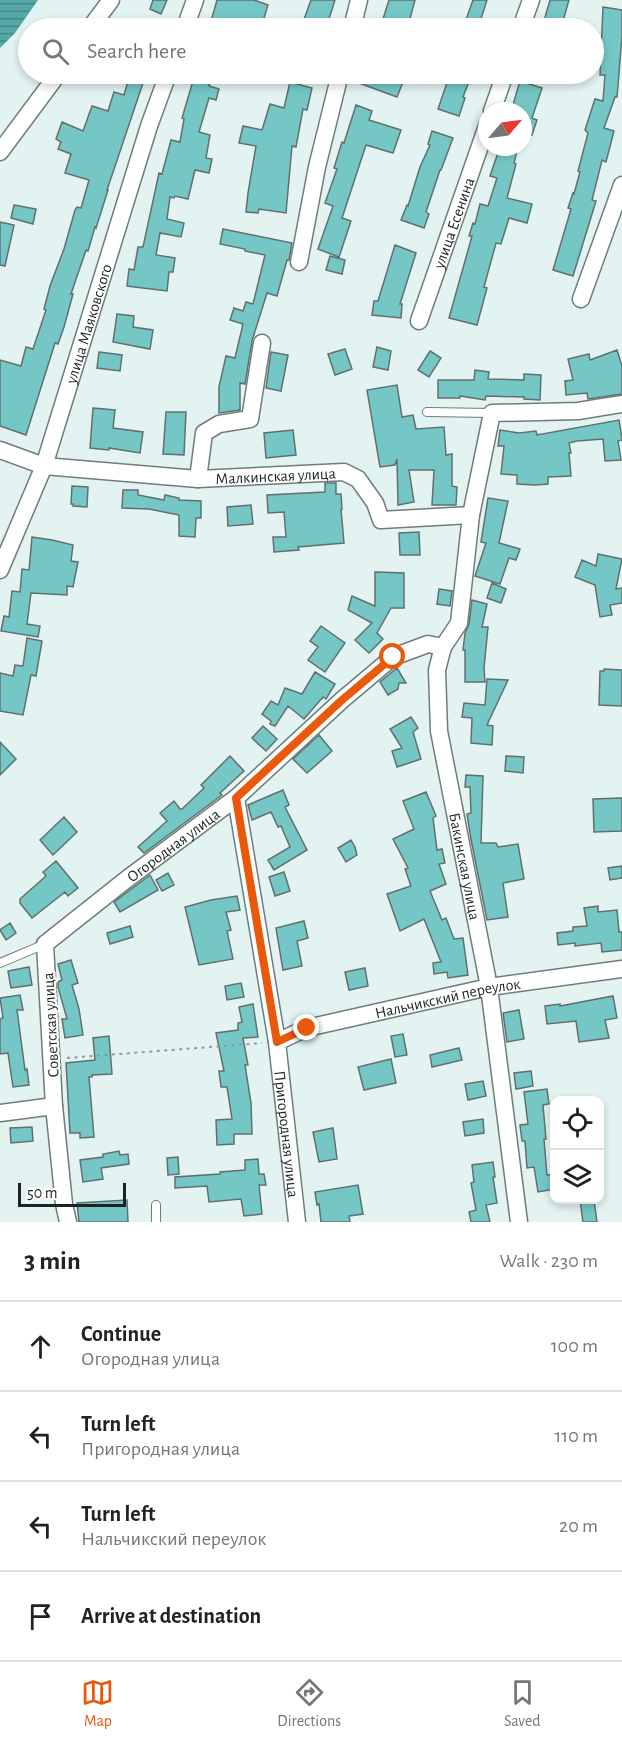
<!DOCTYPE html>
<meta charset="utf-8">
<style>
body{margin:0;font-family:"Alegreya Sans",sans-serif;background:#f2f2f2;color:#222}
.controls{position:absolute;right:18px;bottom:18px;display:grid;overflow:hidden;border-radius:12px;box-shadow:0 3px 9px #0003}
.controls button{width:54px;height:54px;display:grid;place-items:center;padding:0;border:0;border-bottom:2px solid #e0e0e0;background:#fff;color:#222;font:30px sans-serif}
.compass{position:absolute;left:478px;top:102px;width:54px;height:54px;border-radius:50%;background:#fff;box-shadow:0 3px 9px #0003;rotate:62deg}
.scale{position:absolute;left:18px;bottom:15px;width:108px;box-sizing:border-box;padding-left:6px;border:3px solid #1c2322;border-top:0;font-size:16px;line-height:21px;white-space:nowrap;color:#1c2322;-webkit-text-stroke:4px #fff;paint-order:stroke}
.stop{position:absolute;width:18px;height:18px;margin:-14px;border:4px solid #ea580c;border-radius:50%;background:#fff}
.stop.end{background:#ea580c;border-color:#fff;box-shadow:0 2px 6px #0008}
.list{margin:0;padding:0;list-style:none}
h2{display:flex;justify-content:space-between;align-items:center;height:78px;margin:0;padding:0 24px;font-size:26px}
h2 small{font-size:20px;font-weight:400;color:#767676}
.list li{display:grid;grid-template-columns:39px 1fr auto;gap:18px;align-items:center;box-sizing:border-box;height:90px;padding:0 24px;border-top:2px solid #e0e0e0}
.list b{display:block;font-size:22px;white-space:nowrap}
.list p{margin:0;font-size:20px;white-space:nowrap;color:#767676}
.list em{font-size:20px;font-style:normal;color:#767676}
.icon{flex:none;width:33px;height:33px;fill:none;stroke:currentColor;stroke-width:2;stroke-linecap:round;stroke-linejoin:round}
.map{position:relative;flex:none;width:622px;height:1222px;overflow:hidden}
.search{position:absolute;background:#fff;box-shadow:0 3px 9px #0003;left:18px;right:18px;top:18px;height:66px;display:flex;align-items:center;gap:15px;box-sizing:border-box;padding:0 21px;border-radius:33px;color:#767676;font-size:22px}
.sheet{height:438px;background:#fff}
nav{display:flex;justify-content:space-around;align-items:center;box-sizing:border-box;height:84px;border-top:2px solid #e0e0e0;background:#fff;font-size:16px;color:#767676}
nav a{display:grid;justify-items:center;gap:3px}
nav .on{color:#ea580c}
.map>svg:first-child{display:block}
</style>
<div class="map">
<svg width="622" height="1222" viewBox="0 0 622 1222">
<defs>
<pattern id="water-rules" width="6" height="5" patternUnits="userSpaceOnUse" patternTransform="scale(1.5)"><rect width="6" height="5" fill="#54a8a6"/><path d="M0 2.5h6" fill="none" stroke="#458887"/></pattern>
</defs>
<rect width="100%" height="100%" fill="#e2f3f2"/>
<path fill="url(#water-rules)" d="M0,0H38L15,33L0,48Z"/>
<path fill="#74c7c5" stroke="#61706f" stroke-width="1.5" d="M153,0H167L161,14L150,9Z
M217,0H254L268,5L261,28H209Z
M311,0H335L326,28H314L302,25Z
M389,0H415L408,26L383,19Z
M473,0H487L478,28H463Z
M550,0H569L561,28H542Z
M603,7L622,10V37L617,97H615L604,128L614,131L606,162L602,160L592,200L596,201L573,276L553,270L571,209L568,208L573,193L574,194L580,172L578,171L588,133L585,130L595,99L603,101L605,75H600Z
M130,74L145,77L107,190H108L96,228L95,227L88,251L86,250L71,294H73L64,327L58,344L55,343L26,435L0,426V360L21,366L26,347L33,349L46,310L44,309L50,286L64,249L75,210L77,207L81,208L89,180L65,173L71,154L58,149L61,142L56,139L62,122L83,131L92,106L108,111L114,92L124,95Z
M195,74H213L209,86L219,89L216,100L209,98L199,132L210,135L206,158L212,159L209,173L195,170L188,199L175,196L174,198L170,197L167,219L184,223L181,237L160,233L156,255L175,258L173,272H169L167,291L127,286L129,269L134,270L138,247H143L159,173L162,174L171,140L180,142L184,119L182,118Z
M363,74H389L388,77L403,82L397,97L359,83Z
M450,74H472L463,97L465,98L459,116L438,109Z
M520,81L542,88L532,118L537,120L532,135L527,133L526,138H523V111L512,108Z
M290,82L312,88L307,110L303,109L296,147L292,146L286,213L259,209L258,213L246,212L248,193L256,146L239,143L243,126L262,130L270,104L284,108Z
M356,105L372,111L369,120L401,130L393,153L366,145L342,218L351,221L339,257L318,249L333,206L325,203L337,169L334,168L342,142L344,143Z
M432,131L453,138L441,170H440L426,212L429,214L424,228L401,220L407,205L408,206L420,167L430,145L428,144Z
M500,147H518L514,163L516,164L507,198L532,204L527,223L509,218L501,244L496,243L484,287L487,288L477,325L449,318L472,236H469L473,223L475,224L480,204L488,206L497,178L490,176Z
M14,205L36,209L33,224L11,218Z
M0,222L14,225L5,266L0,265Z
M223,229L292,243L289,260H287L277,296L267,293L252,341L245,384L240,383V410L219,413V387L226,356L235,358L243,324L230,320L234,308L243,311L246,302L253,304L265,255L245,251V249L220,244Z
M395,245L416,253L400,304H402L401,318L372,315L374,301H378Z
M330,256L345,260L342,274L326,270Z
M117,314L134,316L133,327L153,330L150,349L113,342Z
M377,347L391,351L388,370L373,367Z
M345,349L352,369L335,375L328,354Z
M617,350L622,366V394L588,399L587,393L566,395L565,381L573,380L568,359L589,354L590,360Z
M430,351L441,358L429,377L418,370Z
M99,352L122,355L120,371L97,368Z
M271,352L288,355L281,391L266,388Z
M475,370L489,372L488,379L524,380V374L541,375L540,400L524,399V397L486,396L485,400L460,396V398H438V380H474Z
M397,385L402,417L413,415L416,429L444,427L446,455L452,454V486L457,487L456,505H432L434,470H409L414,502L398,505L397,459L395,465L380,467L367,390Z
M93,408L115,410L113,428L143,432L140,453L109,448V450L90,448Z
M166,412H186L184,455L163,454Z
M619,420L622,438V440L618,441L621,460L605,461L603,439L577,441L569,443L571,453H569L571,476L548,477V484L535,485L517,484V475L501,474L504,446H498L500,430L519,433L536,431L537,435Z
M293,430L296,455L266,458L264,433Z
M325,483H336V494H341L342,509H341L344,543L298,547L299,550L274,552L273,537H286L284,512L268,513L267,495L325,492Z
M72,486L88,487L87,507L73,506V504H71Z
M123,490H138V495L164,500L165,495L179,498V500L201,501V518H196L195,537L179,536V515L149,509L122,508Z
M488,498L508,501L499,543L520,549L516,560L509,558L500,584L475,576L486,543L481,542Z
M251,505L253,524L228,526L227,507Z
M419,532L420,555H400L399,533Z
M32,537L52,540L73,545L71,561L78,562L73,587L67,586V595L31,593L27,624L40,626L38,637L1,631L4,616L9,617L12,591L20,592L22,569L29,570Z
M598,554L622,559L616,589L622,588V603L610,605L612,615L600,617L595,585L575,577L582,560L596,566Z
M375,572L404,573V608H391L377,633L383,639L369,653L355,640L372,623L348,610L352,596L375,606Z
M492,583L506,589L501,603L487,598Z
M439,589L452,591L450,606L437,604Z
M472,600L487,604L482,627H488L484,668L485,682H465V650H463L465,633L469,624Z
M321,626L345,643L325,672L308,660L318,647L310,641Z
M27,638L42,641L36,676L31,675L23,715L0,711V673L13,676L15,665L23,666Z
M397,668L406,683H399L398,689L388,695L380,682Z
M604,669L622,670V706L599,705L600,671H604Z
M315,672L335,684L326,699L323,697L304,719L288,706L275,726L270,724L271,721L262,714L271,701L278,705L285,688L302,694Z
M487,679L508,680L487,725L493,726L492,745L471,743L472,718L462,717L464,703L485,705Z
M411,717L418,728L413,732L421,759L397,767L392,751L402,748L390,729Z
M263,726L277,739L266,751L252,738Z
M319,735L332,751L307,773L293,759Z
M0,742L16,759L0,775Z
M230,756L244,771L220,793L222,795L144,853L138,847L167,821L160,813L174,801L180,809H182L204,788L201,785Z
M506,756L524,757L523,773L505,771Z
M466,775L483,776L481,843H496L498,847L518,844L524,879L503,883L508,917L487,920L471,839L467,814L471,813L470,787H465Z
M283,790L289,805L285,807L307,850L274,870L268,860L290,847L281,826L278,827L271,812L252,820L248,805Z
M426,792L436,816L433,818L437,850L442,849L445,863L439,864L446,884L430,891L442,920L446,918L454,939L463,938L468,975L448,978L447,972L434,974L433,963L441,962L424,919L400,931L387,894L411,886L405,869L408,868L393,839L414,829L403,801Z
M622,798V831L594,832L593,799Z
M64,817L77,832L53,855L40,840Z
M351,840L355,847L357,855L346,862L338,848Z
M56,861L78,888L68,896L65,892L32,918L20,903V899L46,876L43,872Z
M622,866V878L610,880L608,868Z
M284,872L290,891L275,896L269,877Z
M168,873L174,885L162,891L156,880Z
M150,875L158,890L120,912L114,902Z
M237,896L240,910L226,912L231,930L227,931L233,959L199,965L185,907L211,900Z
M598,906V912L617,910L619,932H622V950L602,952L601,943L575,946V943L558,945L557,933L573,931V927L587,926L584,908Z
M304,921L308,938L297,941L302,966L283,970L276,928Z
M10,923L16,933L6,940L0,930Z
M130,926L133,937L110,944L107,933Z
M71,960L78,983L72,985L79,1009L83,1035L65,1038L62,1019H67L58,987V982L62,980L58,964Z
M29,967L32,985L11,988L8,971Z
M365,968L368,986L349,990L345,972Z
M241,983L244,997L227,1000L225,986Z
M20,995L23,1010H17L25,1070L27,1069L29,1085L13,1087L8,1053L0,1054V1019L3,1018L0,998Z
M613,996L617,1018L605,1020L609,1038L579,1042L576,1021L547,1024L545,1006L560,1004V1006Z
M253,1004L258,1037L243,1038L248,1065H245L251,1103L252,1134H234V1144L217,1145L216,1120L232,1119L227,1087H221L219,1071H224L216,1033L238,1030V1023L242,1022L239,1007Z
M519,1010L524,1039L507,1042L503,1013Z
M403,1034L407,1055L395,1057L391,1036Z
M109,1036L112,1074L92,1075V1077H89L94,1137L80,1138V1133H70L66,1063L95,1060L93,1038Z
M459,1048L462,1060L432,1067L430,1055Z
M391,1059L396,1083L364,1090L358,1067Z
M531,1071L533,1086L516,1089L514,1073Z
M483,1081L486,1096L468,1100L465,1084Z
M547,1089L549,1104L543,1105L546,1139H544L547,1175L555,1174V1189L538,1192L534,1167L527,1168L525,1141H522L520,1125L528,1124L524,1092Z
M483,1119L484,1133L465,1136L463,1122Z
M32,1127L33,1141L11,1143L10,1128Z
M333,1128L337,1159L319,1162L313,1132Z
M119,1151L120,1155L128,1154L129,1164L101,1168L103,1179L83,1182L80,1160L103,1157V1154Z
M178,1157L179,1174L168,1175L167,1158Z
M258,1159L259,1174H264L266,1185H259L262,1214L244,1216L241,1199L209,1202L207,1186L175,1188V1177L220,1174V1172L245,1170V1160Z
M493,1162L495,1177H493L497,1203L486,1205L490,1222H471L469,1212L476,1210L471,1183L474,1182L472,1165Z
M358,1185L363,1214L349,1216L350,1222H321L319,1204L317,1205L315,1192Z
M127,1200L128,1222H79L77,1203Z
M580,1200H594L597,1222H583Z"/>
<g fill="none" stroke-linecap="round" stroke-linejoin="round">
<g stroke="#6e7d7c" stroke-width="10">
<path id="service" d="M427,412L492,413
M0,963L45,944
M156,1222V1205"/>
</g>
<g stroke="#6e7d7c" stroke-width="19">
<g id="minor">
<path d="M90,28L111,0"/>
<path d="M185,28L195,0"/>
<path d="M352,28L359,0"/>
<path d="M521,28L531,0"/>
<path d="M492,111L505,74"/>
<path d="M0,152L58,74"/>
<path d="M299,262L317,167L340,74"/>
<path d="M581,299L622,185"/>
<path id="s1" d="M419,321L487,126"/>
<path id="s2" d="M0,450L44,466L198,479L344,472L358,479L375,503L381,520L471,515L492,413L578,411L622,404"/>
<path d="M198,479L204,433L219,424L250,419L262,343"/>
<path id="s3" d="M471,515L459,623L443,647L437,670L439,731L489,987L519,1222"/>
<path id="s4" d="M0,570L44,466L149,126L168,74"/>
<path id="s5" d="M236,798L277,1042L297,1222"/>
<path id="s6" d="M277,1042L307,1028L489,987L622,969"/>
<path d="M0,1113L54,1106"/>
<path id="s7" d="M68,1222L64,1204L54,1106L45,944L127,879L236,798L342,700L393,657L428,644L443,647"/>
</g>
</g>
<path stroke="#8e9a99" stroke-width="2" stroke-dasharray="3 4.5" stroke-linecap="butt" d="M67,1058L262,1043"/>
<use href="#service" stroke="#fff" stroke-width="8"/>
<use href="#minor" stroke="#fff" stroke-width="16"/>
</g>
<g fill="none" stroke-linecap="round" stroke-linejoin="round">
<path stroke="#ea580c" stroke-width="8" d="M307,1028L277,1042L236,798L342,700L393,657"/>
</g>
<g text-anchor="middle" stroke-width="4.5" stroke-linejoin="round" paint-order="stroke">
<g font-size="16" fill="#1c2322" stroke="#fff">
<text dy="6" stroke="none"><textPath href="#s1" startOffset="104">улица Есенина</textPath></text>
<text dy="6" stroke="none"><textPath href="#s4" startOffset="262">улица Маяковского</textPath></text>
<text dy="6" stroke="none"><textPath href="#s2" startOffset="279">Малкинская улица</textPath></text>
<text dy="6" stroke="none"><textPath href="#s7" startOffset="441">Огородная улица</textPath></text>
<text dy="6" stroke="none"><textPath href="#s3" startOffset="360">Бакинская улица</textPath></text>
<text dy="6" stroke="none"><textPath href="#s6" startOffset="177">Нальчикский переулок</textPath></text>
<text transform="translate(50 1025) rotate(-93)" y="6">Советская улица</text>
<text dy="6" stroke="none"><textPath href="#s5" startOffset="340">Пригородная улица</textPath></text>
</g>
</g>
</svg>
<div class="controls">
<button><svg class="icon" aria-label="locate" viewBox="0 0 24 24"><circle cx="12" cy="12" r="6"/><path d="M12 2v4M12 18v4M2 12h4M18 12h4"/></svg></button>
<button><svg class="icon" aria-label="layers" viewBox="0 0 24 24"><path d="M12 4l9 5-9 5-9-5zM3 14l9 5 9-5"/></svg></button>
</div>
<svg class="compass" viewBox="-18 -18 36 36"><path d="M0-13l5 13h-10z" fill="#e53935"/><path d="M0 13l5-13h-10z" fill="#767676"/></svg>
<div class="scale">50 m</div>
<div class="stop" style="left:393px;top:657px"></div>
<div class="stop end" style="left:307px;top:1028px"></div>
<div class="search"><svg class="icon" aria-label="search" viewBox="0 0 24 24"><circle cx="10" cy="10" r="6"/><path d="M15 15l6 6"/></svg>Search here</div>
</div>
<section class="sheet">
<h2>3 min<small>Walk · 230 m</small></h2>
<ul class="list">
<li><svg class="icon" aria-label="ahead" viewBox="0 0 24 24"><path d="M12 20V5M6 11l6-6 6 6"/></svg><div><b>Continue</b><p>Огородная улица</p></div><em>100 m</em></li>
<li><svg class="icon" aria-label="left" viewBox="0 0 24 24"><path d="M17 20v-9H6M10 6l-5 5 5 5"/></svg><div><b>Turn left</b><p>Пригородная улица</p></div><em>110 m</em></li>
<li><svg class="icon" aria-label="left" viewBox="0 0 24 24"><path d="M17 20v-9H6M10 6l-5 5 5 5"/></svg><div><b>Turn left</b><p>Нальчикский переулок</p></div><em>20 m</em></li>
<li><svg class="icon" aria-label="arrive" viewBox="0 0 24 24"><path d="M6 21V4h12l-3 4 3 4H6"/></svg><div><b>Arrive at destination</b></div></li>
</ul>
</section>
<nav>
<a class="on"><svg class="icon" aria-label="map" viewBox="0 0 24 24"><path d="M3 6l6-2 6 2 6-2v14l-6 2-6-2-6 2zM9 4v14M15 6v14"/></svg>Map</a>
<a><svg class="icon" aria-label="directions" viewBox="0 0 24 24"><path d="M12 3l9 9-9 9-9-9zM9 14v-3h6M13 9l2 2-2 2"/></svg>Directions</a>
<a><svg class="icon" aria-label="saved" viewBox="0 0 24 24"><path d="M7 4h10v16l-5-4-5 4z"/></svg>Saved</a>
</nav>
